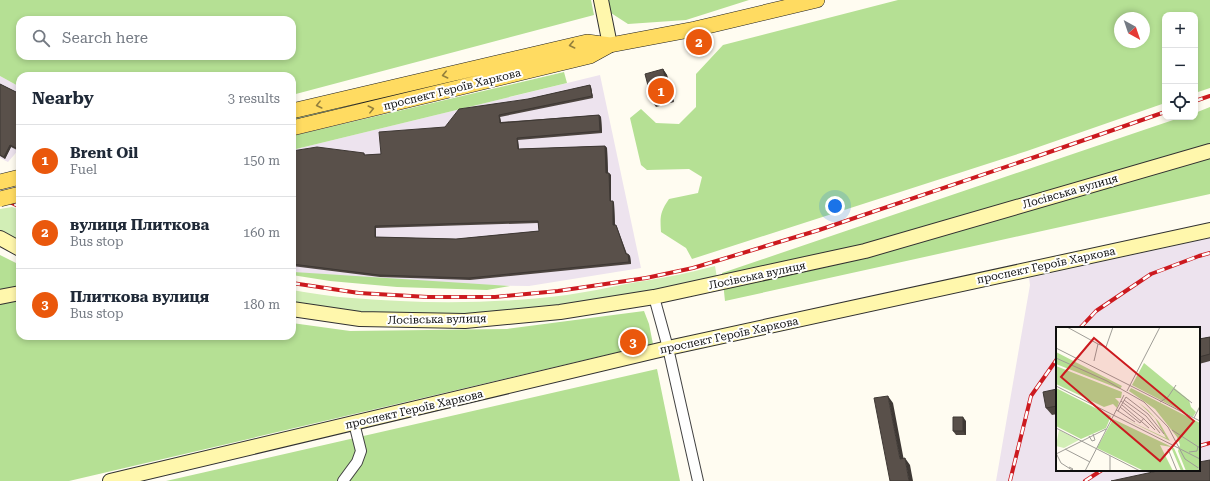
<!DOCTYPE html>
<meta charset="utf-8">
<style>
body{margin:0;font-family:"Roboto Serif",serif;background:#f2f2f3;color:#1f2937}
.controls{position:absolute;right:12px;top:12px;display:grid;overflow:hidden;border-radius:8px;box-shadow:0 2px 6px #0003}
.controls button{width:36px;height:36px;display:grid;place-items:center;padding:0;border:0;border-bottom:1px solid #e0e1e3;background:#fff;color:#1f2937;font:20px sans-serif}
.compass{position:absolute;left:1114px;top:12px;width:36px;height:36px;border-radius:50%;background:#fff;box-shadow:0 2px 6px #0003;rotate:140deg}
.you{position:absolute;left:835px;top:206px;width:14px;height:14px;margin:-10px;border:3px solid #fff;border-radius:50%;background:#1a73e8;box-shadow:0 0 0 6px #1a73e833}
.badge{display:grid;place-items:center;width:26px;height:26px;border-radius:50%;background:#ea580c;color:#fff;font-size:13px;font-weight:700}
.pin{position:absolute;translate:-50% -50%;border:2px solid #fff;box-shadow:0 1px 4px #0006}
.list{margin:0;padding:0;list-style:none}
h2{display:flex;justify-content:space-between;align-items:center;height:52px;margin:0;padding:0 16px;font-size:17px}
h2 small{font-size:13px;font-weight:400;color:#747a83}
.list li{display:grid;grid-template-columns:26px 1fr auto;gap:12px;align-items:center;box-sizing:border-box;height:72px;padding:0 16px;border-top:1px solid #e0e1e3}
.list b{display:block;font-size:15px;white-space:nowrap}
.list p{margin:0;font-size:13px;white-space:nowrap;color:#747a83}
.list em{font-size:13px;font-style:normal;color:#747a83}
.icon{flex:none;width:22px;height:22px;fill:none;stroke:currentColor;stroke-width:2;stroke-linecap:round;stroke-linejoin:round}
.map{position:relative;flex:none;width:1210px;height:481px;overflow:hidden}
.search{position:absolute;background:#fff;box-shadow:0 2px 6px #0003;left:16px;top:16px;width:280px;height:44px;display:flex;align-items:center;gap:10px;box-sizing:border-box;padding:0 14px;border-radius:12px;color:#747a83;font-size:15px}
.panel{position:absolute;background:#fff;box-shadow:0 2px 6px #0003;left:16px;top:72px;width:280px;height:268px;border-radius:12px}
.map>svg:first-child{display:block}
</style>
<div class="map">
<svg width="1210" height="481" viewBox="0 0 1210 481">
<rect width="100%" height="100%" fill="#fffcf1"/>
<path fill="#ede3ee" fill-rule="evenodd" d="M600,75L641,268L529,286L427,285L292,272V150Z
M0,76L20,87V148L8,162L0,158Z
M1210,238V481H996L1030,285L1029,278ZM1057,328H1199V470H1057Z"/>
<path fill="#d2eeb6" d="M584,51L292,122V118L481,74Z
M12,207L20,210V244L0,234V209Z
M715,266L717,278L667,291L449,320L292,309V290C312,293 332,297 352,298C423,304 496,304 567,295C587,292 606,288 626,284C656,279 686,274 715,266Z"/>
<path fill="#b5e094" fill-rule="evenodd" d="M0,0H591L594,15L292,95V76H20V87L0,76ZM20,20H292V56H20Z
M608,0H749L686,20L628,24L611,13Z
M898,0H1210V88L1195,93V15H1165V103L1027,151L692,259L686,248L661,232C660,217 660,212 669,199L698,193L702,177L689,169L647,170L641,165L630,118L641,109L656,123L679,124L696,107V74L723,45ZM1120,18H1144V42H1120Z
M564,72L567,83L292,150V136Z
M1210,107V194L725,301L722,273L1182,117H1195V113Z
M0,255L20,265V336H292V323L350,331L507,329L644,311L649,324L653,344L69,481H0Z
M292,271L294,272L510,286L487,290L397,287L330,281L292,275Z
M657,369L680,481H166Z"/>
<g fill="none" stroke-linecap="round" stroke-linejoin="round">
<g stroke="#424242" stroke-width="12">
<path id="street" d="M654,297L668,348L698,481
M343,481L357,462L361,451L354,423"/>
</g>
<g stroke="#313131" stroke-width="16">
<path id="secondary" d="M601,0L610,45
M0,238L20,249
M0,297L20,293
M292,309L360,319L465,321L560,312L654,297L865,251L1210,151
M110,481L668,348L1210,230"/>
</g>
<g stroke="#202020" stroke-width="16">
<path id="primary" d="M292,111L587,42L610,45L695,29L817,0
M292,128L590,56L610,45
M0,182L20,177"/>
</g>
<use href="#street" stroke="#fff" stroke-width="10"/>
<use href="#secondary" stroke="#fff7ac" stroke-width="14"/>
<use href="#primary" stroke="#ffdb61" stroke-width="15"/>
<g stroke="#cc1a1f" stroke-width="4">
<path id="rail" d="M1195,101L1210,96
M0,197L20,207
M292,283L359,293L428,297H495L558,291L646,278L693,268L819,230L1038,156L1165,112
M1080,328L1096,311L1151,274L1199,256L1210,253
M1199,446L1210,443
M1010,481L1031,396L1057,359
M1085,481L1102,470"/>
</g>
<use href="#rail" stroke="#fff" stroke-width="2.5" stroke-dasharray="8" stroke-linecap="butt"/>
<g stroke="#202020" stroke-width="16" stroke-linecap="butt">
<path id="primary-bridge" d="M0,199L20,194"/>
</g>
<use href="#primary-bridge" stroke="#ffdb61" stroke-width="15"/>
</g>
<path fill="#4d4540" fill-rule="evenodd" d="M663,69L667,75L674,102L656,107L652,101Z
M0,84L20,94V145L17,150L11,147L5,159L0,156Z
M590,85L591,87L593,98L500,117L501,122L599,115L601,117L602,133L518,140L519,149L605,146L607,148L608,173L611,175V201H613L614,203L615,225L617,227L627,254H628L630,256L631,264L470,280L380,277L292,266V151L364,153L365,155L381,154L445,127L528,99ZM538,223L539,231L456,239L376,237V228Z
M1210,337V361L1199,364V339Z
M1057,389V414L1052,415L1046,408Z
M966,421V435H956L953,431Z"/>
<path fill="#3e3834" d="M663,69L667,75L674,102L670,96Z
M590,85L591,87L593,98L592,96Z
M499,115L500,117L501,124L500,123Z
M599,115L601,117L602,133L600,131Z
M517,138L518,140L519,151L518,149Z
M20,140V145L17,150L16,148Z
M10,145L11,147L5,159L4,157Z
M605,146L607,148L608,175L606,173Z
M609,173L611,175V203L610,201Z
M613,201L614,203L615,227L613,225Z
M375,226L376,228V239L375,237Z
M628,254L630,256L631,264L629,262Z
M888,396L893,403L905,466L900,459Z
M963,417L966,421V435L963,431Z
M905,458L910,465L913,481H909Z"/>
<path fill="#59504a" stroke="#3e3834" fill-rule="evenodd" d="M663,69L670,96L652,101L645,74Z
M0,84L20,94V140L16,148L10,145L4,157L0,155Z
M590,85L592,96L499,115L500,123L599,115L600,131L517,138L518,149L605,146L606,173H609L610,201H613V225H616L626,254H628L629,262L469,278L379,275L292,264V151L317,147L364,153V155L381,154L379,132L445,127L459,109L528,99ZM538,221L539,231L456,239L375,237V226Z
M1210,337V354L1199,357V339Z
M1057,389V406L1046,408L1043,392Z
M888,396L900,459L905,458L909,481H890L874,398Z
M953,417H963V431H953Z
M1210,460V481H1111L1162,470H1199V462Z"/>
<defs><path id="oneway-chevron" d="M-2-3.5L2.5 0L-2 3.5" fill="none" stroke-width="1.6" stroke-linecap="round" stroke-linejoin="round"/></defs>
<g stroke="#937f3c">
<use href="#oneway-chevron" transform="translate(572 45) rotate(167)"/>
<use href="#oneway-chevron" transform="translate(445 75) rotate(167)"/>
<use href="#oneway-chevron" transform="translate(319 105) rotate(166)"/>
<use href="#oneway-chevron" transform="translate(371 109) rotate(-14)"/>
</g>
<g text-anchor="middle" stroke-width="4" stroke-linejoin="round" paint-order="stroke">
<g font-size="11" fill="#0f0f0f" stroke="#fff">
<text transform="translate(452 89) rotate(-14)" y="4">проспект Героїв Харкова</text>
<text transform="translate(1070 191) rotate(-16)" y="4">Лосівська вулиця</text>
<text transform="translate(1046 265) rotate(-12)" y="4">проспект Героїв Харкова</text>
<text transform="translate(757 275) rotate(-12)" y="4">Лосівська вулиця</text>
<text transform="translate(437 319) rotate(-1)" y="4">Лосівська вулиця</text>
<text transform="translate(729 335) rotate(-12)" y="4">проспект Героїв Харкова</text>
<text transform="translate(414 409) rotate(-13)" y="4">проспект Героїв Харкова</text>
</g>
</g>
<g transform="translate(1056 327)">
<rect width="144" height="144" fill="#fffcf1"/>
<path d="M3,103L23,113L8,121L0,119Z" fill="#d2eeb6"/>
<path d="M0,25L66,59L64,62L0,37ZM88,36L133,73L135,80L140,85L137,90L76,58ZM0,39L66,65L65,71H59L63,75L61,81L57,77L48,80L0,57ZM0,61L55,89L50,101L25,112L0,99ZM75,61L144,96V140L142,141L144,144H130L122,124L124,118L121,110L99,82L73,64ZM82,75L92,83L103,95L114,114L63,89L110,111L99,91ZM57,92L118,121L128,144H125L115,120L104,118L117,144H88L41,121Z" fill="#b5e094"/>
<path fill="none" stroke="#9f9d97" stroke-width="1" d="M11,0L42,17M0,21L144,94M0,31L51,54L88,75L112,100L129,132L144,142M38,34L42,17L50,20L57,0M0,59L144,132M118,62L136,76M71,64L104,0M68,73L90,89L104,106M65,74L88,92L99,103M104,75L112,70L120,58M66,78L93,101M64,80L84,96L88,91M60,83L62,84L70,70L92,87L108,107M62,84L79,95M138,91L144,79M0,101L84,144M116,103L144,121M33,109L36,114L39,113L37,107M9,122L34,135M112,122L121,144M133,125L141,124L142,119M0,126L5,136L16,143L17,142L13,140M0,127L50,102M54,129V144M29,144L68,68"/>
<path fill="#cc1a1f" fill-opacity="0.15" stroke="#cc1a1f" stroke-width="2" d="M38,11L138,94L104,134L5,50Z"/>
<rect width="144" height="144" fill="none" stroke="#0f0f0f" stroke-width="2"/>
</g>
</svg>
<div class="controls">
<button>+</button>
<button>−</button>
<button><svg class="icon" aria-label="locate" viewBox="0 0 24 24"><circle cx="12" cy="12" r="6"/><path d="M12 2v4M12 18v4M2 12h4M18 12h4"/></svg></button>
</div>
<svg class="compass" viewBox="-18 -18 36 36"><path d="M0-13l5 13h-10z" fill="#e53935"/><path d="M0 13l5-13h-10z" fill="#747a83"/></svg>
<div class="you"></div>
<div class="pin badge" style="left:661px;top:91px">1</div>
<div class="pin badge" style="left:699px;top:42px">2</div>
<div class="pin badge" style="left:633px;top:342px">3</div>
<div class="search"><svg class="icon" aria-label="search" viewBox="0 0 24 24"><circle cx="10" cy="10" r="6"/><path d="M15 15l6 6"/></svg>Search here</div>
<section class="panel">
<h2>Nearby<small>3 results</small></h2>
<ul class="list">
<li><span class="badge">1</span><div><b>Brent Oil</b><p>Fuel</p></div><em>150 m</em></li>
<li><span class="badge">2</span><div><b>вулиця Плиткова</b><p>Bus stop</p></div><em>160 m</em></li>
<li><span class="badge">3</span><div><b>Плиткова вулиця</b><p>Bus stop</p></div><em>180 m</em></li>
</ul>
</section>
</div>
